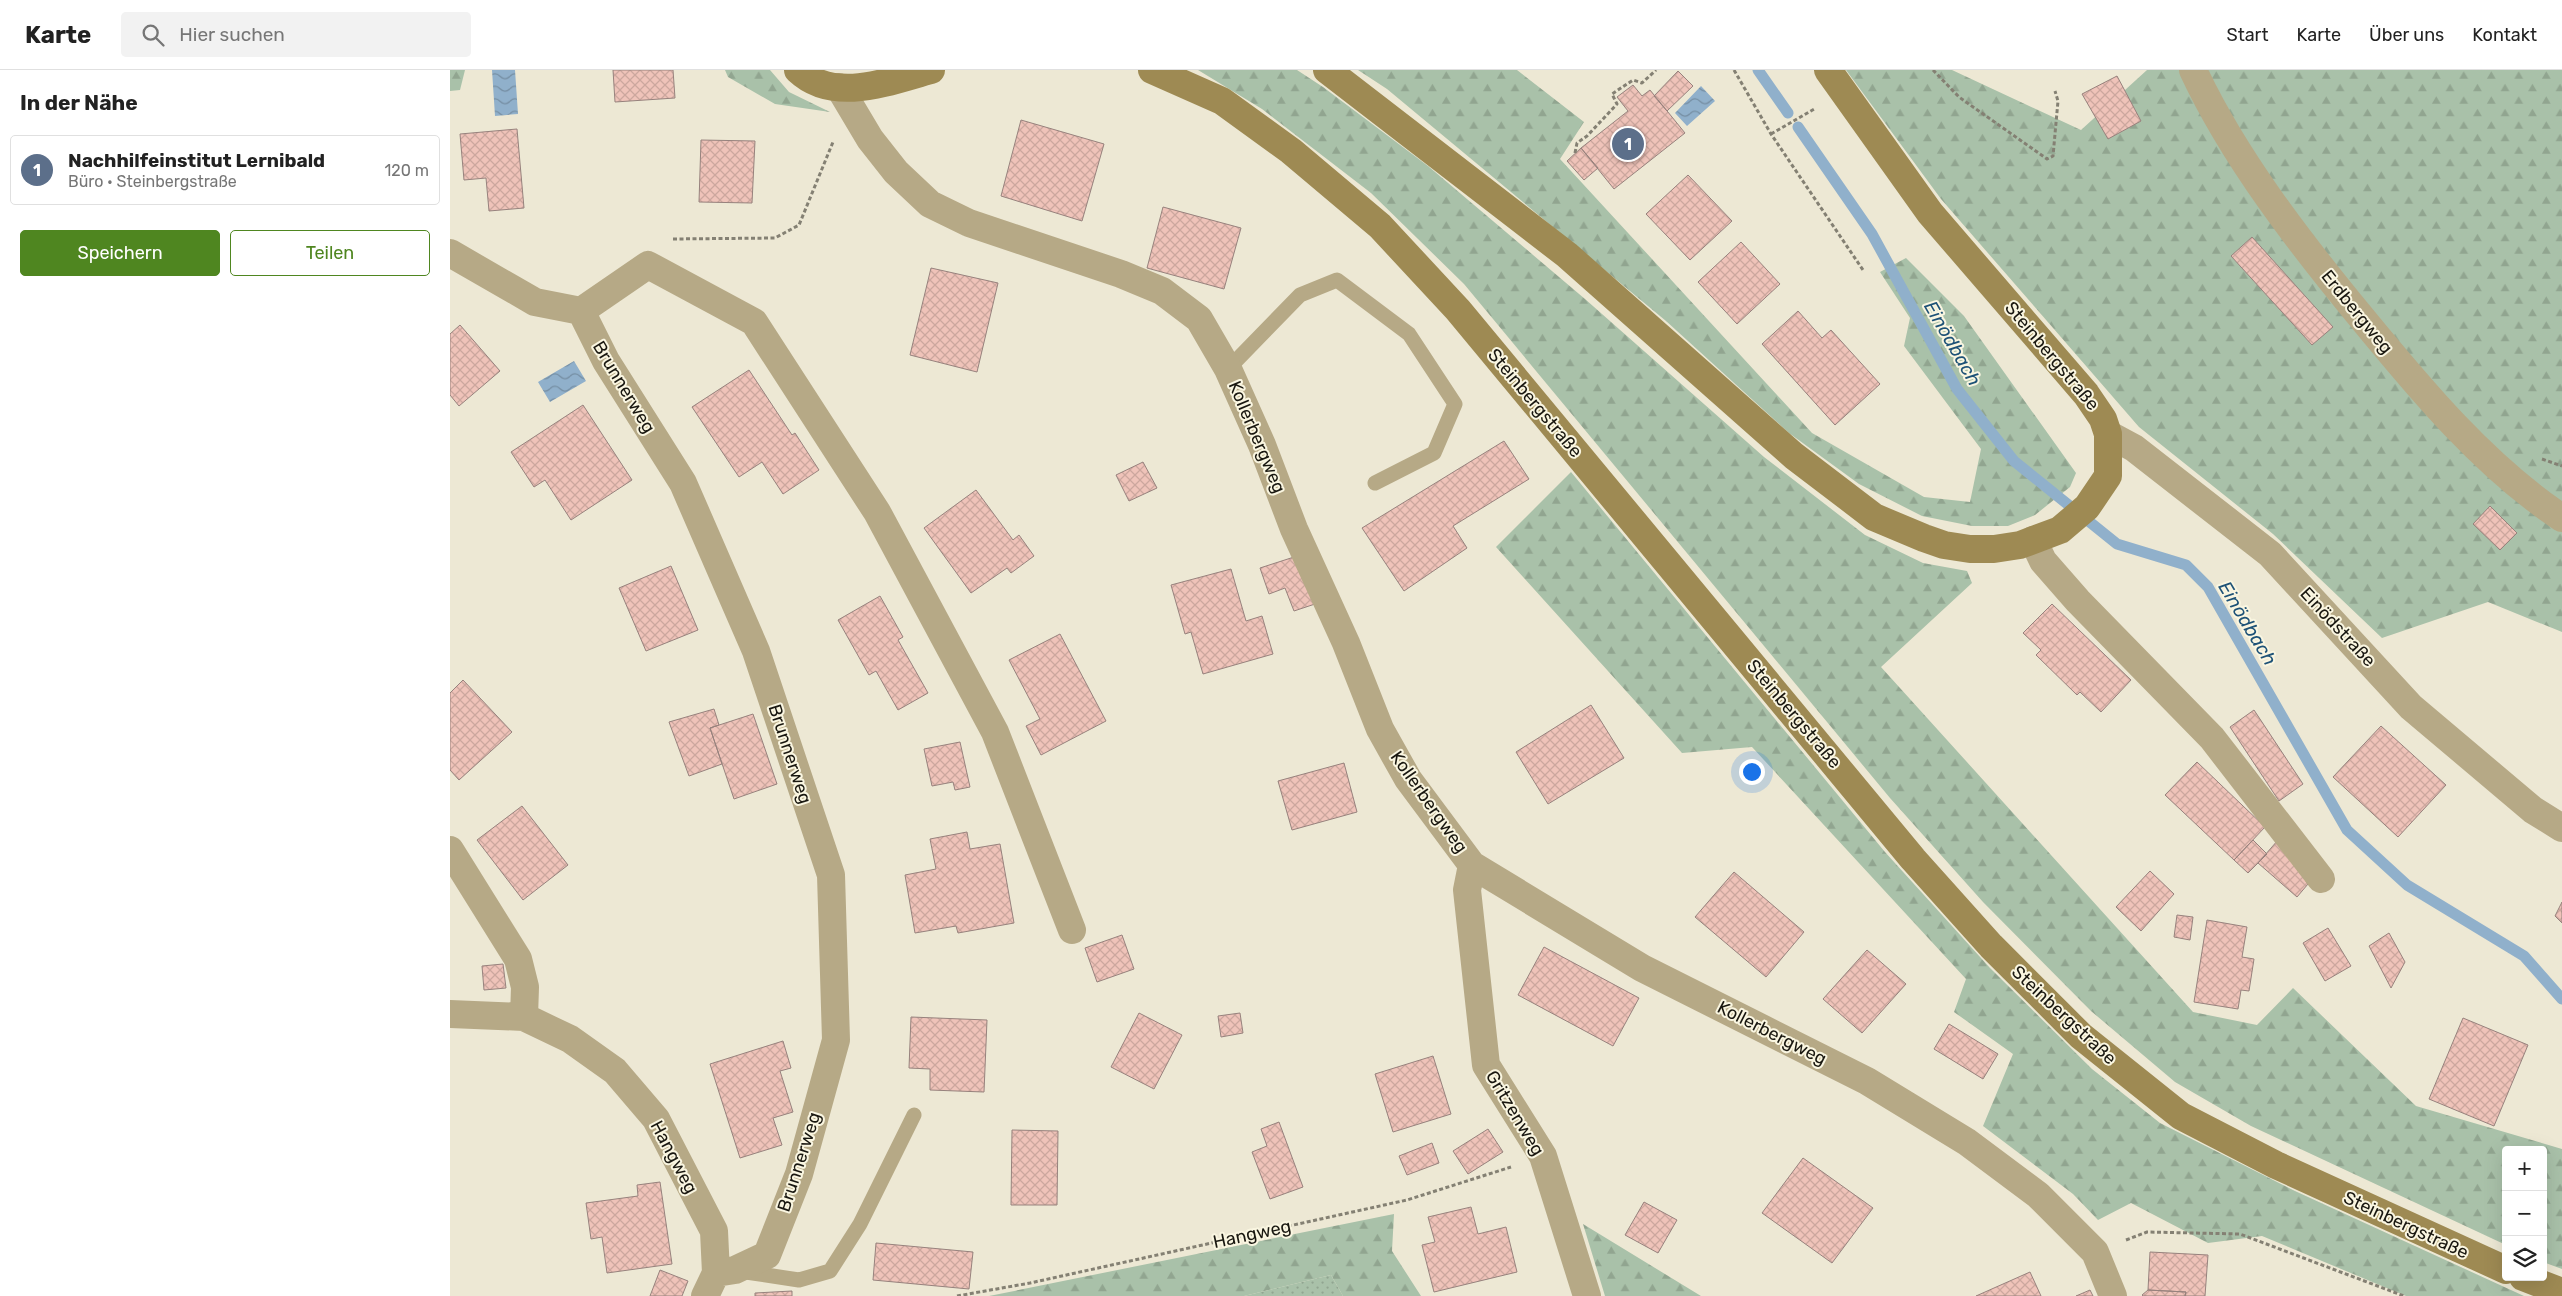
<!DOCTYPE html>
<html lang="de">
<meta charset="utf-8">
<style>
body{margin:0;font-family:Rubik,sans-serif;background:#f2f2f2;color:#222}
.controls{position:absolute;right:15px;bottom:15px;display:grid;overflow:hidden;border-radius:5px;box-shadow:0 5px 20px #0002}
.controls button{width:45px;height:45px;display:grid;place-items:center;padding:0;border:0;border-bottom:1px solid #e0e0e0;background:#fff;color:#222;font:25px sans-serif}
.you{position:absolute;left:1301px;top:701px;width:18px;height:18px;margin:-12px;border:4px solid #fff;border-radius:50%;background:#1a73e8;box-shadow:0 0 0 8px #1a73e833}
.badge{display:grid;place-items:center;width:32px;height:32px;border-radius:50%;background:#4f8620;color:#fff;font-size:16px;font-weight:700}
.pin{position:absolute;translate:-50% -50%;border:2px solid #fff;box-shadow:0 1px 5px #0006}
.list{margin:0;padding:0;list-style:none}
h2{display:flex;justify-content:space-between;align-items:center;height:65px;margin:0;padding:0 20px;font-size:21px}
h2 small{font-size:16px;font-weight:400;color:#767676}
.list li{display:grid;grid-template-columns:32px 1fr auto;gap:15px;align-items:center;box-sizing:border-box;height:70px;margin:0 10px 10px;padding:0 10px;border:1px solid #e0e0e0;border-radius:5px}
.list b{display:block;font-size:19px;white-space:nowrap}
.list p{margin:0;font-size:16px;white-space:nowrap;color:#767676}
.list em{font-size:16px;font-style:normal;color:#767676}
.actions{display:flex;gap:10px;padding:15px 20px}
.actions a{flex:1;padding:11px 0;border:1px solid #4f8620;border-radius:5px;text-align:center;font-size:18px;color:#4f8620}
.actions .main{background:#4f8620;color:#fff}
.icon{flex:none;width:28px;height:28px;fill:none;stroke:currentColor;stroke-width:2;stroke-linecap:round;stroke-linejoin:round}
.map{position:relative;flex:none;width:2112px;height:1226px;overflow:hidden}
header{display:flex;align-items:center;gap:30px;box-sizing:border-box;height:70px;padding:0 25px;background:#fff;border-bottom:1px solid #e0e0e0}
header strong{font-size:24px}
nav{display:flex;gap:28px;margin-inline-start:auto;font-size:18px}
.search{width:350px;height:45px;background:#f2f2f2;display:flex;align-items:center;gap:12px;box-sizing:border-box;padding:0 18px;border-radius:5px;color:#767676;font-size:19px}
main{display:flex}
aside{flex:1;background:#fff}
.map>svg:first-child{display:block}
</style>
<header>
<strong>Karte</strong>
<div class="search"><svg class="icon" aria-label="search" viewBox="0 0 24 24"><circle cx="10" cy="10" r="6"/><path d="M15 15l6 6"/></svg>Hier suchen</div>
<nav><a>Start</a><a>Karte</a><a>Über uns</a><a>Kontakt</a></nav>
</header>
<main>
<aside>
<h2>In der Nähe<small></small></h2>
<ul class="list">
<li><span class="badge" style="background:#5c6f8a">1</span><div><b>Nachhilfeinstitut Lernibald</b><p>Büro · Steinbergstraße</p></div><em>120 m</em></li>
</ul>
<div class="actions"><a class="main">Speichern</a><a>Teilen</a></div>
</aside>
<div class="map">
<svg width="2112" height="1226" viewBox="0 0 2112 1226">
<defs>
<pattern id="forest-firs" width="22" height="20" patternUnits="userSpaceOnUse" patternTransform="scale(1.25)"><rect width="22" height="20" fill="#a9c1a9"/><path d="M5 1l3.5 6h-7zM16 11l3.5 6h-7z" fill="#91a590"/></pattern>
<pattern id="park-dots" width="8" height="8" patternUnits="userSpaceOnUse" patternTransform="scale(1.25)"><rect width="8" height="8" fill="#a9c1a9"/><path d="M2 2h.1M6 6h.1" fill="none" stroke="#91a590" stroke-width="1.8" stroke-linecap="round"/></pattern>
<pattern id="water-waves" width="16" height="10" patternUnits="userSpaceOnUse" patternTransform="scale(1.25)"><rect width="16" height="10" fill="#90b0cb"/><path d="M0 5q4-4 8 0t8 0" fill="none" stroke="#758ea3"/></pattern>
<pattern id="building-cross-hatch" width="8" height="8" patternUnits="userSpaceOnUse" patternTransform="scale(1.25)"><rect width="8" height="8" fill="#efc3b9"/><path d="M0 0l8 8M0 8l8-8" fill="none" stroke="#cca79e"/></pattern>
</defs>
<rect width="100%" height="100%" fill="#ede8d4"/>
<path fill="url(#forest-firs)" d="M0,0H15L10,20L0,21Z
M275,0H320L339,22L380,42L325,34L278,7Z
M748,0H847L873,17L978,96L1135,229L1314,387L1415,465L1473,493L1517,501L1522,513L1431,597L1743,942L1807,955L1843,918L1966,1036L2112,1079V1199L2093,1192V1080H2056V1175L1801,1056L1725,1012L1641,941L1533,832L1440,728L1014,214L921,123L812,39Z
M908,0H1067L1134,52L1110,89L1362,363L1474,427L1520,432L1531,379L1454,276L1460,248L1430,202L1456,188L1514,246L1626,403L1620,417L1585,445L1558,456H1522L1472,446L1409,414L1339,363L1216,251L937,19Z
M1396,0H1502L1631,60L1697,0H2112V562L2038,532L1932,568L1823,464L1689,357L1491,129Z
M1121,402L1435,782L1540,898L1642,999L1710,1053L1845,1121L2074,1226H1956L1812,1166L1758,1173L1681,1133L1648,1150L1623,1124L1533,1056L1563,984L1504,942L1516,909L1302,677L1232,683L1046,477Z
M944,1144L942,1181L971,1226H893L881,1205L794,1226H539Z
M1133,1154L1251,1226H1155Z"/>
<path fill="url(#park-dots)" d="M881,1205L893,1226H794Z"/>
<path fill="url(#water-waves)" d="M42,0H65L68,44L45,46Z
M1251,16L1265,31L1237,56L1225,43Z
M124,291L136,311L100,332L88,312Z"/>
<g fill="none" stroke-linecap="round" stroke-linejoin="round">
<path stroke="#90b0cb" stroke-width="11" d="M1308,0L1338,43
M1348,57L1422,164L1507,319L1564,391L1667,474L1736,495L1758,517L1897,760L1957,815L2074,886L2112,929"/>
</g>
<path fill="url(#building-cross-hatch)" stroke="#97827d" d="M163,0H223L225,28L165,32Z
M1228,1L1243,16L1217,41L1204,26Z
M1667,6L1691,51L1658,69L1632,24Z
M1183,15L1192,26L1200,20L1235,63L1164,119L1131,78L1178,41L1167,27Z
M571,50L654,74L632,151L551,126Z
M67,59L74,138L39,141L36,108L14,110L10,64Z
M251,70L305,71L302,133L249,132Z
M1131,78L1148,98L1134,110L1117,91Z
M1238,105L1282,151L1240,190L1196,144Z
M713,137L791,158L774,219L697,198Z
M1802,167L1883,257L1862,275L1781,186Z
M1291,172L1330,214L1287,254L1248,212Z
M481,198L548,213L527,302L460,285Z
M1348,241L1372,268L1381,260L1430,314L1385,355L1312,274Z
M10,255L50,301L9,336L0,325V264Z
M299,300L342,365L345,363L369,400L333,424L312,392L289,407L242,337Z
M133,335L182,410L121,450L95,410L84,417L61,382Z
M1054,371L1079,409L1003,456L1017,478L954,521L912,458Z
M693,392L707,418L679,431L666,405Z
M526,420L563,470L569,465L584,486L561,503L557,498L521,523L474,458Z
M2040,436L2067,463L2050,480L2023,454Z
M844,487L868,533L844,541L835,518L819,524L810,498Z
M221,496L248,560L196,581L169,518Z
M781,499L796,551L812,546L823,584L753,604L741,562L735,564L721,515Z
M430,526L453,567L448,570L478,623L448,640L426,601L419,605L388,550Z
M1602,534L1681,610L1651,642L1630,622L1627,625L1586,585L1591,580L1573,563Z
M610,564L656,651L591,685L576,656L590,649L559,590Z
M13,610L62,662L9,710L0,700V623Z
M1141,635L1174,688L1098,734L1066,682Z
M264,639L269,655L260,658L272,694L239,706L219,652Z
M1804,640L1853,714L1829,731L1780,657Z
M303,644L327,714L284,729L260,658Z
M1931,656L1996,715L1948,767L1883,707Z
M510,672L520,717L505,720L503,712L482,716L474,679Z
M1747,692L1815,757L1784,790L1715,725Z
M894,693L907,742L842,760L828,711Z
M72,736L118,795L73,830L27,770Z
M517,762L520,779L550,774L564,853L508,863L506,856L465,863L455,805L486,799L480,769Z
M1803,770L1817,784L1798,803L1784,790Z
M1828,770L1858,814L1847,827L1808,793Z
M1700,801L1724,824L1691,861L1666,837Z
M1284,802L1354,862L1316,907L1245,847Z
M2112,832V853L2105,846Z
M1727,845L1743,847L1740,870L1724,867Z
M1757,850L1797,857L1792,887L1804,889L1799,921L1791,920L1788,939L1744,932Z
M1878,858L1901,896L1875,911L1853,873Z
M1939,863L1955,892L1941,918L1919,876Z
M672,865L684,899L647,912L635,878Z
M1094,877L1189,928L1163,976L1068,925Z
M1417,880L1456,914L1412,963L1373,929Z
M53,894L56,918L34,920L32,896Z
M689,943L732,965L704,1019L661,997Z
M790,943L793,963L771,967L768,946Z
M461,947L537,950L534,1022L480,1020V999L459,998Z
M2013,948L2078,975L2044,1056L1979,1029Z
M1499,954L1548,984L1533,1009L1484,979Z
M333,971L341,998L330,1001L343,1042L323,1048L332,1075L290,1088L260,994Z
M983,986L1001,1044L943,1062L925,1004Z
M829,1052L853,1117L820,1129L802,1082L817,1076L811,1059Z
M1038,1059L1053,1082L1018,1104L1003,1081Z
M562,1060L608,1061L607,1135H561Z
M982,1073L989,1093L957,1105L949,1086Z
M1353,1088L1423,1138L1382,1193L1312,1143Z
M210,1112L222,1194L157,1203L152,1167L141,1169L136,1133L188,1126L187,1115Z
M1194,1132L1227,1150L1208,1183L1175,1165Z
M1021,1137L1028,1164L1056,1157L1067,1202L984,1222L972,1175L985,1172L978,1147Z
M426,1173L523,1182L519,1219L423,1210Z
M1700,1182L1758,1185L1755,1226H1735L1736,1222L1698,1220Z
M210,1200L238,1211L232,1226H200Z
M1580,1202L1591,1226H1526Z
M1640,1220L1643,1226H1626Z
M1698,1220L1736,1222L1735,1226H1693L1692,1225Z
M342,1221V1226H305V1223Z"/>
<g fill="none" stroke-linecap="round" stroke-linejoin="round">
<path stroke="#848073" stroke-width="3" stroke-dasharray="4 2.5" stroke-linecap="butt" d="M1284,0L1321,64L1413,200
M1483,0L1509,27L1597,89L1603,86L1608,31L1605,21
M1321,64L1366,38
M1125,83L1127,73L1137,66L1167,34L1162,24L1183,10L1192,13L1206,0
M223,169L325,168L349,155L383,72
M2092,389L2112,396
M1676,1170L1697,1162L1790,1164L1954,1226
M507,1226L580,1213L957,1130L1061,1097"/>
<path stroke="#b6a986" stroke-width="15" d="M778,299L850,225L887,210L959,264L1005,334L984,383L925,413
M289,1201L349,1210L380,1201L410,1154L464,1045"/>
<path stroke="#b6a986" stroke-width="28" d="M1743,0C1784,88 1850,173 1911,247C1970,319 2034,396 2112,448
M389,17L420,69L446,102L480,134L519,153L671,204L712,221L749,249L778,299L812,375L844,459L896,573L930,659L958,709L1022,795L1192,898L1417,1011L1517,1072L1588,1125L1645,1182L1663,1226
M0,183L85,232L131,241
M131,241L156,291L233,413L306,581L381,805L386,970L349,1104L317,1185L285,1200L266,1203
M131,241L198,195L304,252L427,442L545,662L622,860
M1658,364L1684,378L1820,484L1961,637L2083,740L2112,758
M1583,470L1593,491L1628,531L1762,668L1871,809
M0,780L68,889L75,917L74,947
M1022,795L1017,820L1036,995L1093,1086L1137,1226
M0,944L74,947L120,969L165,1001L206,1049L264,1161L266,1203L255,1226"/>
<path stroke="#9e8a53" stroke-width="28" d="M348,0C384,34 440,11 481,0
M702,0L772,31L841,81L930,156L1008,240L1463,789L1541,876L1631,966L1731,1046L1826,1095L2056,1200
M877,0L1117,185L1344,386L1424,447L1474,468L1494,475L1520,479H1544L1570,475L1610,460L1637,437L1658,406V364L1653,349L1636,324L1480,143L1378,0
M2073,1207L2112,1222"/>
</g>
<g text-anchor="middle" stroke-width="4" stroke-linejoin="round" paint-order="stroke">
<g font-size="18" fill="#191710" stroke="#faf6e1">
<text transform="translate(1907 242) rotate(51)" y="6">Erdbergweg</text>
<text transform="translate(1602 286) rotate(50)" y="6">Steinbergstraße</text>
<text transform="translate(174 317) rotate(59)" y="6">Brunnerweg</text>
<text transform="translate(1085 333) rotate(50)" y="6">Steinbergstraße</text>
<text transform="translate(807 367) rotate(67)" y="6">Kollerbergweg</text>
<text transform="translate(1888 557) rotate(47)" y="6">Einödstraße</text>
<text transform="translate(1344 644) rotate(50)" y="6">Steinbergstraße</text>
<text transform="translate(340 684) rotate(72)" y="6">Brunnerweg</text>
<text transform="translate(979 732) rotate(55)" y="6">Kollerbergweg</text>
<text transform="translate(1614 945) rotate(43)" y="6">Steinbergstraße</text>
<text transform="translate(1322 963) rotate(27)" y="6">Kollerbergweg</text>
<text transform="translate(1065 1043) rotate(59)" y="6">Gritzenweg</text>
<text transform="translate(224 1087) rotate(62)" y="6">Hangweg</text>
<text transform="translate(349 1092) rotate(-72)" y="6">Brunnerweg</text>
<text transform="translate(1956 1155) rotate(25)" y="6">Steinbergstraße</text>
<text transform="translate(802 1164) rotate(-12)" y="6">Hangweg</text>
</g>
<g font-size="19" font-style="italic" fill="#1e5277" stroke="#faf6e1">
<text transform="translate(1503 273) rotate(60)" y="7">Einödbach</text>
<text transform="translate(1798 553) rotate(59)" y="7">Einödbach</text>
</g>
</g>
</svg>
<div class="controls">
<button>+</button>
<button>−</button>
<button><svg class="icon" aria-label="layers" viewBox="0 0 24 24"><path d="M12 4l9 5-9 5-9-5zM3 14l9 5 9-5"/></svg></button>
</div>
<div class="you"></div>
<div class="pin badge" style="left:1178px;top:74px;background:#5c6f8a">1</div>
</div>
</main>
